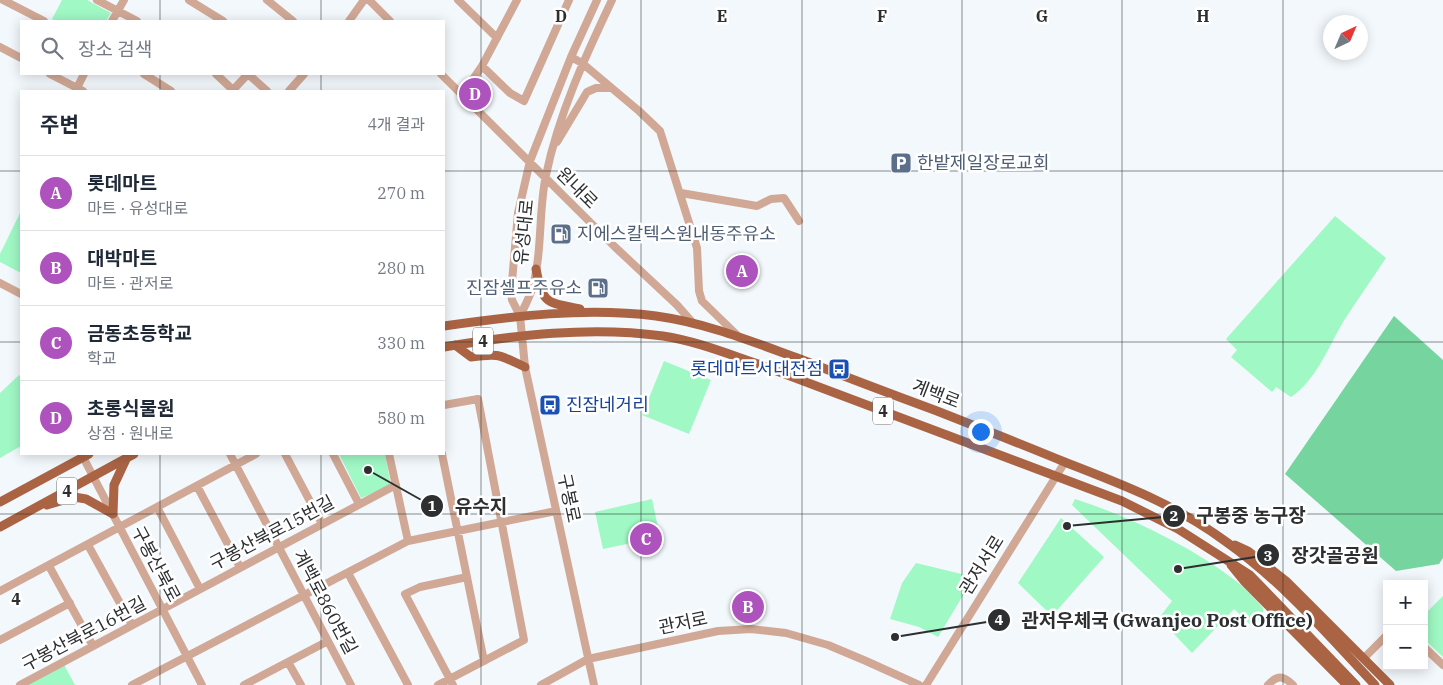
<!DOCTYPE html>
<html lang="ko">
<meta charset="utf-8">
<style>
body{margin:0;font-family:"IBM Plex Serif","Noto Sans KR",serif;background:#f6f6f7;color:#1f2937}
.controls{position:absolute;right:15px;bottom:15px;display:grid;overflow:hidden;border-radius:0px;box-shadow:0 2px 12px #0003}
.controls button{width:45px;height:45px;display:grid;place-items:center;padding:0;border:0;border-bottom:1px solid #e0e1e3;background:#fff;color:#1f2937;font:25px sans-serif}
.compass{position:absolute;left:1323px;top:15px;width:45px;height:45px;border-radius:50%;background:#fff;box-shadow:0 2px 12px #0003;rotate:44deg}
.you{position:absolute;left:980px;top:431px;width:18px;height:18px;margin:-12px;border:4px solid #fff;border-radius:50%;background:#1a73e8;box-shadow:0 0 0 8px #1a73e833}
.badge{display:grid;place-items:center;width:32px;height:32px;border-radius:50%;background:#ae52bd;color:#fff;font-size:16px;font-weight:700}
.pin{position:absolute;translate:-50% -50%;border:2px solid #fff;box-shadow:0 1px 5px #0006}
.list{margin:0;padding:0;list-style:none}
h2{display:flex;justify-content:space-between;align-items:center;height:65px;margin:0;padding:0 20px;font-size:21px}
h2 small{font-size:16px;font-weight:400;color:#747a83}
.list li{display:grid;grid-template-columns:32px 1fr auto;gap:15px;align-items:center;box-sizing:border-box;height:75px;padding:0 20px;border-top:1px solid #e0e1e3}
.list b{display:block;font-size:19px;white-space:nowrap}
.list p{margin:0;font-size:16px;white-space:nowrap;color:#747a83}
.list em{font-size:16px;font-style:normal;color:#747a83}
.icon{flex:none;width:28px;height:28px;fill:none;stroke:currentColor;stroke-width:2;stroke-linecap:round;stroke-linejoin:round}
.map{position:relative;flex:none;width:1443px;height:685px;overflow:hidden}
.search{position:absolute;background:#fff;box-shadow:0 2px 12px #0003;left:20px;top:20px;width:425px;height:55px;display:flex;align-items:center;gap:12px;box-sizing:border-box;padding:0 18px;border-radius:0px;color:#747a83;font-size:19px}
.panel{position:absolute;background:#fff;box-shadow:0 2px 12px #0003;left:20px;top:90px;width:425px;height:365px;border-radius:0px}
.map>svg:first-child{display:block}
</style>
<div class="map">
<svg width="1443" height="685" viewBox="0 0 1443 685">
<rect width="100%" height="100%" fill="#f3f8fc"/>
<path fill="#a0f8c4" d="M62,0H87L111,13L106,21H56L52,19Z
M21,211V273L0,262V254Z
M1335,216L1386,258C1372,279 1357,300 1343,322C1328,348 1316,380 1291,397L1276,387L1272,392L1231,357L1237,350L1226,339Z
M664,361L711,380L689,434L642,415Z
M19,375L21,377V446L0,458V393Z
M339,454H385L391,486L361,498Z
M652,499L660,537L603,549L595,512Z
M1075,499C1131,517 1190,546 1236,581C1246,589 1255,599 1263,608V614L1254,628L1234,609L1192,653L1159,618L1172,601L1072,505Z
M1061,518L1104,557L1052,616L1018,583Z
M916,563L974,577L938,637L919,627L890,619L902,583Z
M1443,596V657L1424,639V615Z
M64,665L75,685H26Z"/>
<path fill="#76d59f" d="M1394,316L1443,360V558L1439,564L1396,571L1285,474Z"/>
<g fill="none" stroke-linecap="round" stroke-linejoin="round">
<path stroke="#d1a896" stroke-width="8" d="M3,0L44,21
M97,0L137,21
M189,0L223,21
M267,0L293,21
M369,0L390,21
M458,0L497,38
M112,21L124,0
M349,21L364,0
M0,47L21,58
M571,57L582,63L639,111L660,131L697,248L699,291L702,301L738,336
M482,66L510,93L524,101L569,0
M50,74L83,91
M144,74L171,91
M216,74L233,90
M248,74L267,91
M441,74L615,247L677,305L692,322
M77,88L84,74
M232,91L248,74
M289,91L304,74
M462,95L482,66L517,0
M557,142L587,92L596,88H611
M681,193L757,206L771,199L784,198L799,221
M0,283L21,294
M520,316C524,308 528,300 531,292C543,256 538,212 546,175C559,113 585,57 612,0
M230,454L351,685
M285,454L322,524
M333,454L359,504
M389,454L408,541
M442,454L484,661
M83,457L202,685
M197,486L240,567
M157,507L200,589
M88,545L132,625
M49,566L93,646
M348,573L408,685
M0,591L256,454
M0,640L70,603
M1424,647L1443,665
M1364,658L1387,635
M288,662L301,685
M20,685L396,485
M132,685L408,541L556,511
M244,685L328,641
M438,685L524,640L478,399L444,405
M453,685L405,594L420,587L467,577
M541,685L588,659L718,631L751,629L786,633L828,645L866,661L919,685
M594,685L525,367L520,316L512,300L511,293L518,213L530,161L571,57L597,0
M926,685L1065,462
M1268,685C1277,675 1283,675 1293,685"/>
<path stroke="#aa6444" stroke-width="9" d="M536,269C543,304 545,302 580,309
M444,326C514,316 585,307 656,316C707,323 753,342 800,359C846,377 891,394 937,411C980,428 1024,445 1067,463C1124,485 1176,505 1225,541C1282,581 1328,635 1375,685
M455,345L471,357C500,353 499,355 525,367
M444,347C516,335 590,326 663,336C696,341 728,354 758,364L1122,501L1178,529L1250,575L1356,685
M0,502L89,454
M47,505L74,497L86,499L113,514L114,485L127,457
M0,527L134,454
M1235,545L1248,551L1286,581L1390,685
M1231,565L1244,581L1347,685"/>
</g>
<path fill="none" stroke="#2d2f31" stroke-width="1" stroke-opacity="0.55" d="M160,0V21M321,0V21M481,0V685M641,0V685M802,0V685M962,0V685M1122,0V685M1283,0V685M160,74V91M321,74V91M0,171H21M444,171H1443M0,342H21M444,342H1443M160,454V685M321,454V685M0,514H1443"/>
<defs>
<g id="parking-square" transform="scale(1.125)"><rect x="-9" y="-9" width="18" height="18" rx="4" fill="#5c6f8a" stroke="#fff"/><path d="M-3.5-5.5H1a3.5 3.5 0 0 1 0 7H-1V5.5H-3.5ZM-1-3.4V-.6H.8a1.4 1.4 0 0 0 0-2.8Z" fill="#fff"/></g>
<g id="fuel-square" transform="scale(1.125)"><rect x="-9" y="-9" width="18" height="18" rx="4" fill="#5c6f8a" stroke="#fff"/><path d="M-5.5-6h7V0h2V4h1.3V-2.5L3-4.5l.8-.8L6-3V5H2.5V1h-1V6h-7ZM-4.2-4.7v3.2H.2V-4.7Z" fill="#fff"/></g>
<g id="bus-square" transform="scale(1.125)"><rect x="-9" y="-9" width="18" height="18" rx="4" fill="#1a4fb4" stroke="#fff"/><path d="M-5-6H5V4H4V6H2V4H-2V6H-4V4H-5ZM-3.5-4V0h7V-4ZM-3.5 1.2v1.5H-2V1.2ZM2 1.2v1.5H3.5V1.2Z" fill="#fff"/></g>
</defs>
<g fill-rule="evenodd">
<use href="#parking-square" x="901" y="163"/>
<use href="#fuel-square" x="561" y="234"/>
<use href="#fuel-square" x="598" y="288"/>
<use href="#bus-square" x="839" y="369"/>
<use href="#bus-square" x="550" y="405"/>
</g>
<g text-anchor="middle" stroke-width="5" stroke-linejoin="round" paint-order="stroke">
<g fill="#fff" stroke="#6c6d6f" stroke-width="1">
<rect x="473" y="327.5" width="20" height="27" rx="4"/>
<rect x="873" y="397.5" width="20" height="27" rx="4"/>
<rect x="57" y="477.5" width="20" height="27" rx="4"/>
</g>
<g font-size="16" font-weight="bold" fill="#2d2f31">
<text x="483" y="347">4</text>
<text x="883" y="417">4</text>
<text x="67" y="497">4</text>
</g>
<g font-size="18" fill="#4e5e75" stroke="#fff" text-anchor="start">
<text x="917" y="169">한밭제일장로교회</text>
<text x="577" y="240">지에스칼텍스원내동주유소</text>
<text x="582" y="294" text-anchor="end">진잠셀프주유소</text>
</g>
<g font-size="18" fill="#2d2f31" stroke="#fff">
<text transform="translate(577 188) rotate(45)" y="6">원내로</text>
<text transform="translate(524 232) rotate(-84)" y="6">유성대로</text>
<text transform="translate(936 394) rotate(21)" y="6">계백로</text>
<text transform="translate(569 498) rotate(78)" y="6">구봉로</text>
<text transform="translate(272 533) rotate(-28)" y="6">구봉산북로15번길</text>
<text transform="translate(156 564) rotate(62)" y="6">구봉산북로</text>
<text transform="translate(982 565) rotate(-58)" y="6">관저서로</text>
<text transform="translate(325 602) rotate(62)" y="6">계백로860번길</text>
<text transform="translate(683 623) rotate(-12)" y="6">관저로</text>
<text transform="translate(84 634) rotate(-28)" y="6">구봉산북로16번길</text>
</g>
<g font-size="18" fill="#164399" stroke="#fff" text-anchor="end">
<text x="823" y="375">롯데마트서대전점</text>
<text x="566" y="411" text-anchor="start">진잠네거리</text>
</g>
</g>
<g font-size="16" text-anchor="middle" font-weight="bold" fill="#2d2f31" stroke="#fff" stroke-width="5" stroke-linejoin="round" paint-order="stroke">
<text x="561" y="22">D</text>
<text x="722" y="22">E</text>
<text x="882" y="22">F</text>
<text x="1042" y="22">G</text>
<text x="1203" y="22">H</text>
<text x="16" y="605">4</text>
</g>
<path fill="none" stroke="#2d2f31" stroke-width="2" d="M368 470L432 506M1067 526L1174 516M1178 569L1268 555M895 637L999 620"/>
<g fill="#2d2f31" stroke="#fff" stroke-width="2">
<circle cx="368" cy="470" r="5"/>
<circle cx="1067" cy="526" r="5"/>
<circle cx="1178" cy="569" r="5"/>
<circle cx="895" cy="637" r="5"/>
<circle cx="432" cy="506" r="12"/>
<circle cx="1174" cy="516" r="12"/>
<circle cx="1268" cy="555" r="12"/>
<circle cx="999" cy="620" r="12"/>
</g>
<g font-size="15" text-anchor="middle" font-weight="bold" fill="#fff">
<text x="432" y="511">1</text>
<text x="1174" y="521">2</text>
<text x="1268" y="561">3</text>
<text x="999" y="625">4</text>
</g>
<g font-size="19" text-anchor="middle" font-weight="bold" fill="#2d2f31" stroke="#fff" stroke-width="5" stroke-linejoin="round" paint-order="stroke">
<text x="481" y="513">유수지</text>
<text x="1251" y="522">구봉중 농구장</text>
<text x="1335" y="562">장갓골공원</text>
<text x="1167" y="627">관저우체국 (Gwanjeo Post Office)</text>
</g>
</svg>
<div class="controls">
<button>+</button>
<button>−</button>
</div>
<svg class="compass" viewBox="-18 -18 36 36"><path d="M0-13l5 13h-10z" fill="#e53935"/><path d="M0 13l5-13h-10z" fill="#747a83"/></svg>
<div class="you"></div>
<div class="pin badge" style="left:742px;top:271px">A</div>
<div class="pin badge" style="left:748px;top:607px">B</div>
<div class="pin badge" style="left:646px;top:539px">C</div>
<div class="pin badge" style="left:475px;top:94px">D</div>
<div class="search"><svg class="icon" aria-label="search" viewBox="0 0 24 24"><circle cx="10" cy="10" r="6"/><path d="M15 15l6 6"/></svg>장소 검색</div>
<section class="panel">
<h2>주변<small>4개 결과</small></h2>
<ul class="list">
<li><span class="badge">A</span><div><b>롯데마트</b><p>마트 · 유성대로</p></div><em>270 m</em></li>
<li><span class="badge">B</span><div><b>대박마트</b><p>마트 · 관저로</p></div><em>280 m</em></li>
<li><span class="badge">C</span><div><b>금동초등학교</b><p>학교</p></div><em>330 m</em></li>
<li><span class="badge">D</span><div><b>초롱식물원</b><p>상점 · 원내로</p></div><em>580 m</em></li>
</ul>
</section>
</div>
